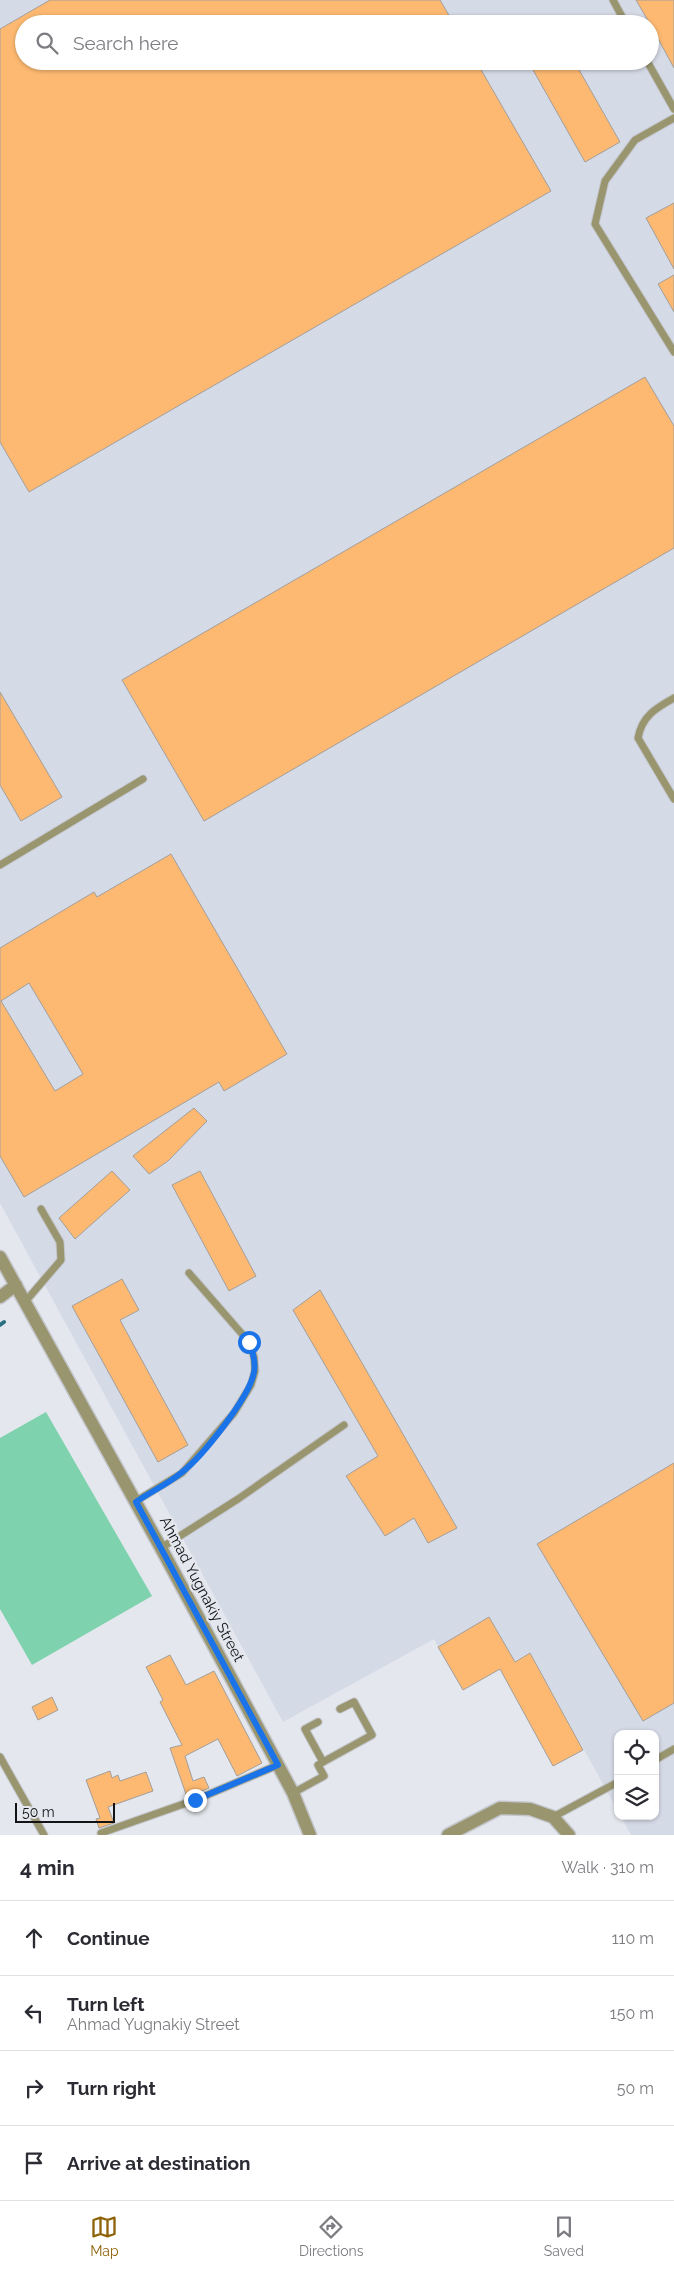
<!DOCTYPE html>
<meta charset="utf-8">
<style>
body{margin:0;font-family:Raleway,sans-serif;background:#f2f2f3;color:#2b2b33}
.controls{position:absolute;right:15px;bottom:15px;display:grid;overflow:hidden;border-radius:10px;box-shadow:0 1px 4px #0004}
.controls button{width:45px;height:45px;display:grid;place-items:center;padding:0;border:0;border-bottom:1px solid #e1e1e2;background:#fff;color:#2b2b33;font:25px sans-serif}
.scale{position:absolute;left:15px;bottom:12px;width:100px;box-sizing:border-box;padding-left:5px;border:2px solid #131315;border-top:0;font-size:14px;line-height:18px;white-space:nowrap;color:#131315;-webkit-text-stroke:4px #e4e7ed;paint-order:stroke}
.stop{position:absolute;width:15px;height:15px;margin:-11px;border:4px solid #1a73e8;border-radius:50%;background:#fff}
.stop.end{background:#1a73e8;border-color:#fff;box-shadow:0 1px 5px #0008}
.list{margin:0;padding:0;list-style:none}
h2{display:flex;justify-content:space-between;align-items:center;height:65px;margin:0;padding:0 20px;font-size:21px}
h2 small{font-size:16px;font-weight:400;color:#7c7c81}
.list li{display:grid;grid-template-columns:32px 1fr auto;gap:15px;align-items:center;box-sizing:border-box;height:75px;padding:0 20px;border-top:1px solid #e1e1e2}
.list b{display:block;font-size:19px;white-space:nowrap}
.list p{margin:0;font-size:16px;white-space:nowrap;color:#7c7c81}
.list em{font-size:16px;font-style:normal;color:#7c7c81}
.icon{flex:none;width:28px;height:28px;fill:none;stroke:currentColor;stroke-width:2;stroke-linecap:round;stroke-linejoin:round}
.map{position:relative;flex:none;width:674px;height:1835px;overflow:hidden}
.search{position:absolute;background:#fff;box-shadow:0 1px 4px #0004;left:15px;right:15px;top:15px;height:55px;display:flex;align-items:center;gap:12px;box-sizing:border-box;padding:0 18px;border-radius:28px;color:#7c7c81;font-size:19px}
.sheet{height:365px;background:#fff}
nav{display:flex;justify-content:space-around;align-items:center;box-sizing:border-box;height:70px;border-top:1px solid #e1e1e2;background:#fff;font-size:14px;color:#7c7c81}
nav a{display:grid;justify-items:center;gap:2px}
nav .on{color:#8f630a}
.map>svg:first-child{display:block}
</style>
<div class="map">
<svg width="674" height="1835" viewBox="0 0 674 1835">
<rect width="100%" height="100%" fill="#e4e7ed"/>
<path fill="#d5dae7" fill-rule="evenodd" d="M0,0H674V1835H631L621,1816H655V1734H618V1811L530,1652L514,1661L489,1617L438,1647L434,1639L283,1722L0,1203ZM24,24H650V61H24Z"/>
<path fill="#7ed3ae" d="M46,1412L152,1596L32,1665L0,1609V1438Z"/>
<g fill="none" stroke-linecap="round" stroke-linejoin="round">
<path stroke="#2b7080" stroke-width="4" d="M0,1325L4,1322"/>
</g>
<path fill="#fdb971" stroke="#a39e9a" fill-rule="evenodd" d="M50,0H440L454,24H24V61H476L551,191L29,492L0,442V29Z
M636,0H674V68L650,24Z
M528,61H574L620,142L585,162Z
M674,203V269L646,218Z
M674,275V312L658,284Z
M645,377L674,426V548L204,821L122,680Z
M0,692L62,797L21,821L0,785Z
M171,854L287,1054L224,1091L219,1082L24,1197L0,1156V948L94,892L97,897ZM29,983L83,1074L55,1091L1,1001Z
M194,1108L207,1121L168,1161L149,1174L133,1156Z
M112,1171L130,1190L75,1239L59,1218Z
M200,1171L256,1276L229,1291L172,1185Z
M122,1279L139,1310L120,1320L188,1445L158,1462L72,1306Z
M320,1290L457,1528L428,1543L414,1518L385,1536L346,1476L378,1456L293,1310Z
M674,1463V1703L643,1721L537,1544Z
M489,1617L515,1662L530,1653L583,1750L553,1766L500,1669L463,1690L438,1647Z
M170,1655L186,1685L214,1671L262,1763L237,1776L218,1739L185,1756L193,1781L204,1777L209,1788L187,1797L170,1748L182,1745L160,1702L163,1700L146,1667Z
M52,1697L58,1710L38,1720L32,1707Z
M110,1771L112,1778L118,1775L120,1781L146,1772L153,1791L108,1807L114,1823L99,1828L96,1819L100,1818L86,1780Z"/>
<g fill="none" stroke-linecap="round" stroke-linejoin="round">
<g stroke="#c3c5ca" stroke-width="9">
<path id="lane" d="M613,0L626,24
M647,61L674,109
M674,118L635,140L605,181L595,224L674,352
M674,698C656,708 642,716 638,738L674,799
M0,865L143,779
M25,1302L61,1260L60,1242L41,1209
M136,1501L182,1473L234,1413L251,1385L255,1371L254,1357L249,1342L189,1273
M161,1548L238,1499L344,1425
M318,1722L305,1729L323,1762L372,1735L354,1702L340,1709
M0,1757L44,1835
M655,1760L674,1749
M293,1793L324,1776L318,1765L323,1762
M553,1817L618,1782
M101,1833L195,1800L278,1765"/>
</g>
<g stroke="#c3c5ca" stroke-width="15">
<path id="street" d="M0,1257L161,1548L278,1765L293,1793L310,1835
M0,1297L16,1285
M448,1835L500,1808L530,1809L553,1817L569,1835"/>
</g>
<use href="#lane" stroke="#98956f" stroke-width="7"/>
<use href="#street" stroke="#98956f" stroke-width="12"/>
</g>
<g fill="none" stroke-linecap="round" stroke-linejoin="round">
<path stroke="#1a73e8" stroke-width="6" d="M195,1800L278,1765L136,1502C150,1492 168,1484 181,1473C202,1457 250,1397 254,1372C256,1362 253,1352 249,1342"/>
</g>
<g text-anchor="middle" stroke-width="4.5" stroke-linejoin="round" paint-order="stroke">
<g font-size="15" fill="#131315" stroke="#e4e7ed">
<text transform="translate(202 1589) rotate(62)" y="5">Ahmad Yugnakiy Street</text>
</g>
</g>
</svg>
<div class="controls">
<button><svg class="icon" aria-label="locate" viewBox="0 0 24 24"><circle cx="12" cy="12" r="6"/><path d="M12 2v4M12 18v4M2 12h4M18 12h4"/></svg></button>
<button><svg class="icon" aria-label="layers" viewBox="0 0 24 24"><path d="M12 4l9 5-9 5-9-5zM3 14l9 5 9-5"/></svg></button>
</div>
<div class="scale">50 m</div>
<div class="stop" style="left:249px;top:1342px"></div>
<div class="stop end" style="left:195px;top:1800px"></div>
<div class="search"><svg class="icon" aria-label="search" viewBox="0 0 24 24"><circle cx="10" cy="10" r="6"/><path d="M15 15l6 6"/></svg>Search here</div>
</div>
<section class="sheet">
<h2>4 min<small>Walk · 310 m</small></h2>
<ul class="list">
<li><svg class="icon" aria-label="ahead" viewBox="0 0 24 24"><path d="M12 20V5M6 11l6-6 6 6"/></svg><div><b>Continue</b></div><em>110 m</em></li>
<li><svg class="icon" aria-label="left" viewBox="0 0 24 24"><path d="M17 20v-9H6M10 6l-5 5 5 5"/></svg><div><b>Turn left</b><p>Ahmad Yugnakiy Street</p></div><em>150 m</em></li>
<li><svg class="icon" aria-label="right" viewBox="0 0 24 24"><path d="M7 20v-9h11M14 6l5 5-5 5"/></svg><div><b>Turn right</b></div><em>50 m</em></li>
<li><svg class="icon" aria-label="arrive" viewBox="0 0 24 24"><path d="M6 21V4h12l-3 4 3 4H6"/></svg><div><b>Arrive at destination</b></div></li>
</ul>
</section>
<nav>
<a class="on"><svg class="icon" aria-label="map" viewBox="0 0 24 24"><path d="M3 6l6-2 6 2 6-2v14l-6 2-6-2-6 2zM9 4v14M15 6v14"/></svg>Map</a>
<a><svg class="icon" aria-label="directions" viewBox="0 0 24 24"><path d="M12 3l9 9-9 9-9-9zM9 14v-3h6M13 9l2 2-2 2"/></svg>Directions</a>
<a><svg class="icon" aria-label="saved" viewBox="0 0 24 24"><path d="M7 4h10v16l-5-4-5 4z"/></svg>Saved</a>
</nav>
